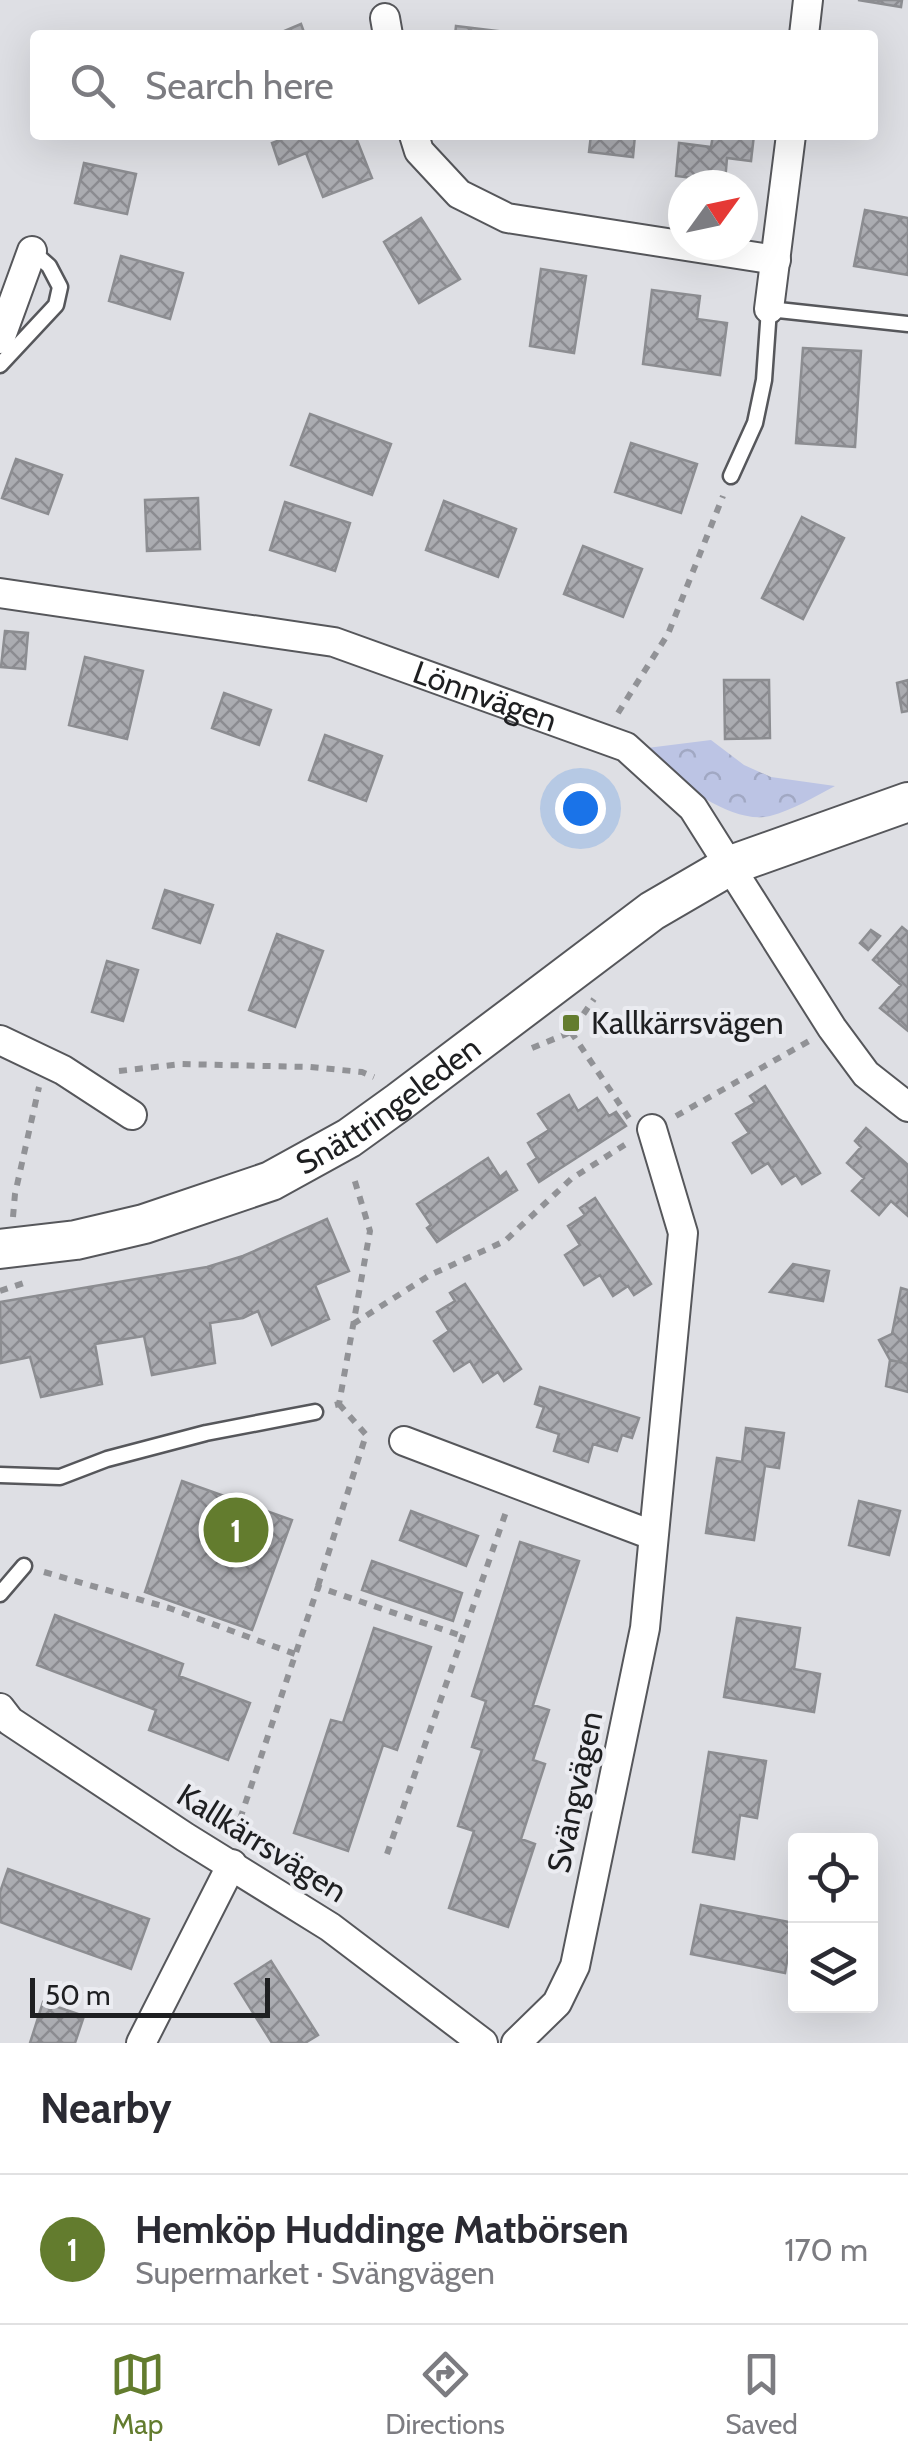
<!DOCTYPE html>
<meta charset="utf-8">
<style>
body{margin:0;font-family:Cabin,sans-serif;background:#f7f7f7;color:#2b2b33}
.controls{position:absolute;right:30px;bottom:30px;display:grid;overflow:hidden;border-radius:10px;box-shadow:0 10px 40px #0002}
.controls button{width:90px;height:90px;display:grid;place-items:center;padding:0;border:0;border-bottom:2px solid #e1e1e2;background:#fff;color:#2b2b33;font:50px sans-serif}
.compass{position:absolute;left:668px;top:170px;width:90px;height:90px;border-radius:50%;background:#fff;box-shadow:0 10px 40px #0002;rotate:57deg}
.scale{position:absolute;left:30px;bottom:25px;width:240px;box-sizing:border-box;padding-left:10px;border:5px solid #1e1f21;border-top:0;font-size:28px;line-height:35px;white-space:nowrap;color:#1e1f21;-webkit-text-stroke:8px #ebecf1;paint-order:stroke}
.you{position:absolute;left:580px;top:808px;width:35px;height:35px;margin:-25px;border:8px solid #fff;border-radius:50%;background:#1a73e8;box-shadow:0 0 0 15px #1a73e833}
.badge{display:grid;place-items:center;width:65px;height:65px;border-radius:50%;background:#637c2e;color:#fff;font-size:32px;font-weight:700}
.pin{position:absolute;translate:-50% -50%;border:5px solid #fff;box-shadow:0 2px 10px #0006}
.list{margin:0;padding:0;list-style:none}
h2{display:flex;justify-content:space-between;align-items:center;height:130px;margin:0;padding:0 40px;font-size:42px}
h2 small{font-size:32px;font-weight:400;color:#7c7c81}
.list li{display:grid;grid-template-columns:65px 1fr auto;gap:30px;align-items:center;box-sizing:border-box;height:150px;padding:0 40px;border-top:2px solid #e1e1e2}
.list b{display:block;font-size:38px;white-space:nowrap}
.list p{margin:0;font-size:32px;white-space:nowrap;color:#7c7c81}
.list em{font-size:32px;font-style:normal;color:#7c7c81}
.icon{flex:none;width:55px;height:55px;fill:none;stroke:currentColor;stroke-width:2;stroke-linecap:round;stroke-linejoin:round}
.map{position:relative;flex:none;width:908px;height:2043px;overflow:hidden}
.search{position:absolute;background:#fff;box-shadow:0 10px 40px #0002;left:30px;right:30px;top:30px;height:110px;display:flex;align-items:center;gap:25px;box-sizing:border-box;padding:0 35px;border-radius:10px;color:#7c7c81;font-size:38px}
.sheet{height:280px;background:#fff}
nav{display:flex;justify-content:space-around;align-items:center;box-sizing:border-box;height:140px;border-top:2px solid #e1e1e2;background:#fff;font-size:28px;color:#7c7c81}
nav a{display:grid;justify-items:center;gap:5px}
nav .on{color:#637c2e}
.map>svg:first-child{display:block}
</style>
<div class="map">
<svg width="908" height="2043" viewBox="0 0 908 2043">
<defs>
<pattern id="park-crowns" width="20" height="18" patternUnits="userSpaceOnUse" patternTransform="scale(2.5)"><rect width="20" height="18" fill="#bcc4e4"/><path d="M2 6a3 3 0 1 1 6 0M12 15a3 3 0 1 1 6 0" fill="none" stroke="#a1a8c3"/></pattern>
<pattern id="building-cross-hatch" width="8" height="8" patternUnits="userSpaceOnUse" patternTransform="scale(2.5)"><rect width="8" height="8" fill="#abacb1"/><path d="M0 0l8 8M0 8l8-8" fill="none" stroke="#8b8b90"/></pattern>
</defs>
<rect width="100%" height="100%" fill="#dedfe4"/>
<path fill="url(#park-crowns)" d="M711,740L744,765L771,777L835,786C814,797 793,810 770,816C729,826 668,774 639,749Z"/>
<path fill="url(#building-cross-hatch)" stroke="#8c8d91" stroke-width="2.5" d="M858,0H902L901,7Z
M301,24L305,35H275Z
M456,26L522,34V35H455Z
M293,135H355L372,178L323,197L306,153L279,164L272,143Z
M591,135H635L633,157L589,152Z
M713,135H754L751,161L727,158L725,182L676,176L679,143L711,147Z
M84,163L136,174L127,214L75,203Z
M865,210L908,218V275L854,266Z
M421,218L460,279L419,303L384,242Z
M121,256L183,273L170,319L109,301Z
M541,269L586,276L574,353L530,346Z
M652,290L700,296L697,319L727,323L720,375L643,364Z
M803,348L861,351L855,447L796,443Z
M310,414L391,444L372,495L291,465Z
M631,443L697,464L681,513L615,492Z
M16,459L62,475L48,514L2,498Z
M198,498L200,549L147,551L145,500Z
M444,501L516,529L498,577L426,550Z
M285,502L350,523L335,571L270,550Z
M802,517L844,538L803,619L762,598Z
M583,546L642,569L623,617L564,594Z
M5,631L28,633L25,669L1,667Z
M85,657L143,671L127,739L69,725Z
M724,680H769L770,738L725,739Z
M908,680V711L902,712L897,683Z
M224,693L271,710L259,745L212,728Z
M325,735L382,756L366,801L309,780Z
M165,890L213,905L200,943L153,928Z
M902,927L908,932V1031L880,1008L901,985L873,960Z
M871,930L880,936L868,950L860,943Z
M277,934L323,951L295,1027L249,1010Z
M107,961L138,970L123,1021L92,1012Z
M765,1086L820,1173L802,1184L796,1175L782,1184L768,1163L752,1173L733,1143L749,1133L736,1114L755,1103L750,1096Z
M569,1095L578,1111L597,1098L609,1116L616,1112L626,1126L539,1182L528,1164L537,1158L528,1143L549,1130L538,1114Z
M866,1128L908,1165V1216L891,1201L879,1215L852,1191L864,1178L847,1163L861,1147L855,1141Z
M488,1158L500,1177L506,1172L517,1190L437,1242L427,1228L431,1225L417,1204Z
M595,1198L651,1284L634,1295L628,1286L613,1296L600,1275L584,1285L565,1255L580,1245L568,1226L585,1215L580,1208Z
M327,1219L349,1271L315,1285L329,1319L272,1345L258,1311L243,1318L210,1323L215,1363L152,1375L144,1336L95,1344L102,1384L41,1397L30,1357L1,1363L0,1302L207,1267L243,1256Z
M793,1264L829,1271L823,1301L770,1292Z
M465,1284L521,1369L504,1381L498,1372L483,1382L470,1361L454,1371L434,1341L449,1331L437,1312L455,1301L450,1293Z
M901,1288L908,1290V1364L890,1360L879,1340L892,1334Z
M890,1360L908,1364V1392L886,1386Z
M540,1387L639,1418L632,1438L622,1435L617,1451L593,1444L588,1462L554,1451L559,1434L537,1427L544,1407L535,1404Z
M746,1428L784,1433L779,1468L765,1466L754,1540L706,1533L717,1458L742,1462Z
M182,1481L292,1520L252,1630L145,1592Z
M859,1501L900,1511L889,1555L849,1545Z
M411,1511L478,1536L466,1566L400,1540Z
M520,1542L579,1561L533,1705L549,1710L533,1760L545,1764L521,1839L535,1844L508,1927L449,1908L474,1831L458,1826L482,1750L472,1747L486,1701L472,1696Z
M372,1561L462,1593L453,1621L362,1590Z
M55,1615L183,1664L179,1676L250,1703L228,1760L149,1730L156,1710L37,1665Z
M737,1618L800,1628L794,1669L820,1674L814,1712L724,1697Z
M374,1628L431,1647L397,1750L383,1745L348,1851L294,1833L331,1720L343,1723Z
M709,1752L766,1761L757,1818L740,1815L734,1859L693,1852Z
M8,1869L149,1919L131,1969L0,1922V1892Z
M701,1905L794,1923L785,1973L691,1954Z
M271,1961L318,2035L305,2043H272L235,1984Z
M43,2002L84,2016L75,2043H30Z"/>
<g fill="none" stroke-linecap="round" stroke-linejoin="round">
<g stroke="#56575b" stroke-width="19">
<path id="lane" d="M0,365L56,305L60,287L49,266L32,251
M731,476L755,423L764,380L769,309L908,324
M0,1475L60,1477L107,1459L206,1433L315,1412
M0,1594L24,1566"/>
</g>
<g stroke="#56575b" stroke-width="32">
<g id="street">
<path d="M385,18L388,35"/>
<path d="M804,35L808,0"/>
<path d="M414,135L419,151L459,194L507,218L776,260"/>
<path d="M769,309L791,135"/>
<path d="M0,339L32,251"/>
<path id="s1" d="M0,593L334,642L626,747L693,808L832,1028L866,1074L908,1107"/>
<path d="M0,1040L63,1070L132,1115"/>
<path d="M404,1441L652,1535"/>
<path d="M0,1708L10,1721L185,1837L330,1927L483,2043"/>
<path d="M141,2043L232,1864"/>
<path d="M516,2043L557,2003L575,1966L645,1628L683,1233L652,1129"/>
</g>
</g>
<g stroke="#56575b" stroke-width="42">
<g id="secondary">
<path id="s2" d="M0,1249L76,1240L144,1224L271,1181L349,1138L399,1102L652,911L731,865L908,802"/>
</g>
</g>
<path stroke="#919296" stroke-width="6" stroke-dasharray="8 8" stroke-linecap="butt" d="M618,713L668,634L723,496
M571,1032L629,1118
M532,1048L571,1032L594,999
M119,1071L182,1064L310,1067L362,1072L374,1077
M676,1116L809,1041
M13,1217L15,1194L39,1087
M0,1291L24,1283
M353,1324L430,1275L505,1241L571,1179L626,1144
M339,1404L368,1437
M335,1405L339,1404L370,1231L353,1175
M44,1572L169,1608L295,1654
M318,1586L366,1435
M235,1834L318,1587L462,1636
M387,1854L507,1509"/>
<use href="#lane" stroke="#fff" stroke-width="14"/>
<use href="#street" stroke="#fff" stroke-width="28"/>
<use href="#secondary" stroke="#fff" stroke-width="38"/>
</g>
<rect fill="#637c2e" stroke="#ebecf1" stroke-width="4" x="561" y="1013" width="20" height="20" rx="5"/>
<g text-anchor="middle" stroke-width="8" stroke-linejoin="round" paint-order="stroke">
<g font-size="32" fill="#1e1f21" stroke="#ebecf1">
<text dy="11" stroke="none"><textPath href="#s1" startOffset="498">Lönnvägen</textPath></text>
<text dy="11" stroke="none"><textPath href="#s2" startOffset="420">Snättringeleden</textPath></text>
<text transform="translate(575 1792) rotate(-78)" y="11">Svängvägen</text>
<text transform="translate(262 1843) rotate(32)" y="11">Kallkärrsvägen</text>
</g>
<g font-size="32" fill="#1e1f21" stroke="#ebecf1" text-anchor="start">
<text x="591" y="1034">Kallkärrsvägen</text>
</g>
</g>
</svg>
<div class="controls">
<button><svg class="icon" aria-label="locate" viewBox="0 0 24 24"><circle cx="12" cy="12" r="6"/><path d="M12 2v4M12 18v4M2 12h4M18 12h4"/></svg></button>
<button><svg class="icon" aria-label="layers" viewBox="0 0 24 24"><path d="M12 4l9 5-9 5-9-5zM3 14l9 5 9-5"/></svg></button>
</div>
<svg class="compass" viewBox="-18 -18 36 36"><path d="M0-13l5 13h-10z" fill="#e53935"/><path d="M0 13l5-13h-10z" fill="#7c7c81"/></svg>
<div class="scale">50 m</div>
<div class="you"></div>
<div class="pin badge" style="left:236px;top:1530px">1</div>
<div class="search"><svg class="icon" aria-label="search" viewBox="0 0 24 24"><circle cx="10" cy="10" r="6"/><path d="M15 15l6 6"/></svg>Search here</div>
</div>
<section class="sheet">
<h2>Nearby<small></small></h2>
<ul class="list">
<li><span class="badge">1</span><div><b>Hemköp Huddinge Matbörsen</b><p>Supermarket · Svängvägen</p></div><em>170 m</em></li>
</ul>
</section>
<nav>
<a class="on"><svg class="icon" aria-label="map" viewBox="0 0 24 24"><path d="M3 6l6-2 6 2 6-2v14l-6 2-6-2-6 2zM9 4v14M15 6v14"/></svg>Map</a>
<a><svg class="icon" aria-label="directions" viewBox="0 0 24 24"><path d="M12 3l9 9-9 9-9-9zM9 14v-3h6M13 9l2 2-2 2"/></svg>Directions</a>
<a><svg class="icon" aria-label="saved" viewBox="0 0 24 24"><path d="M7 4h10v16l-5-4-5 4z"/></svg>Saved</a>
</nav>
